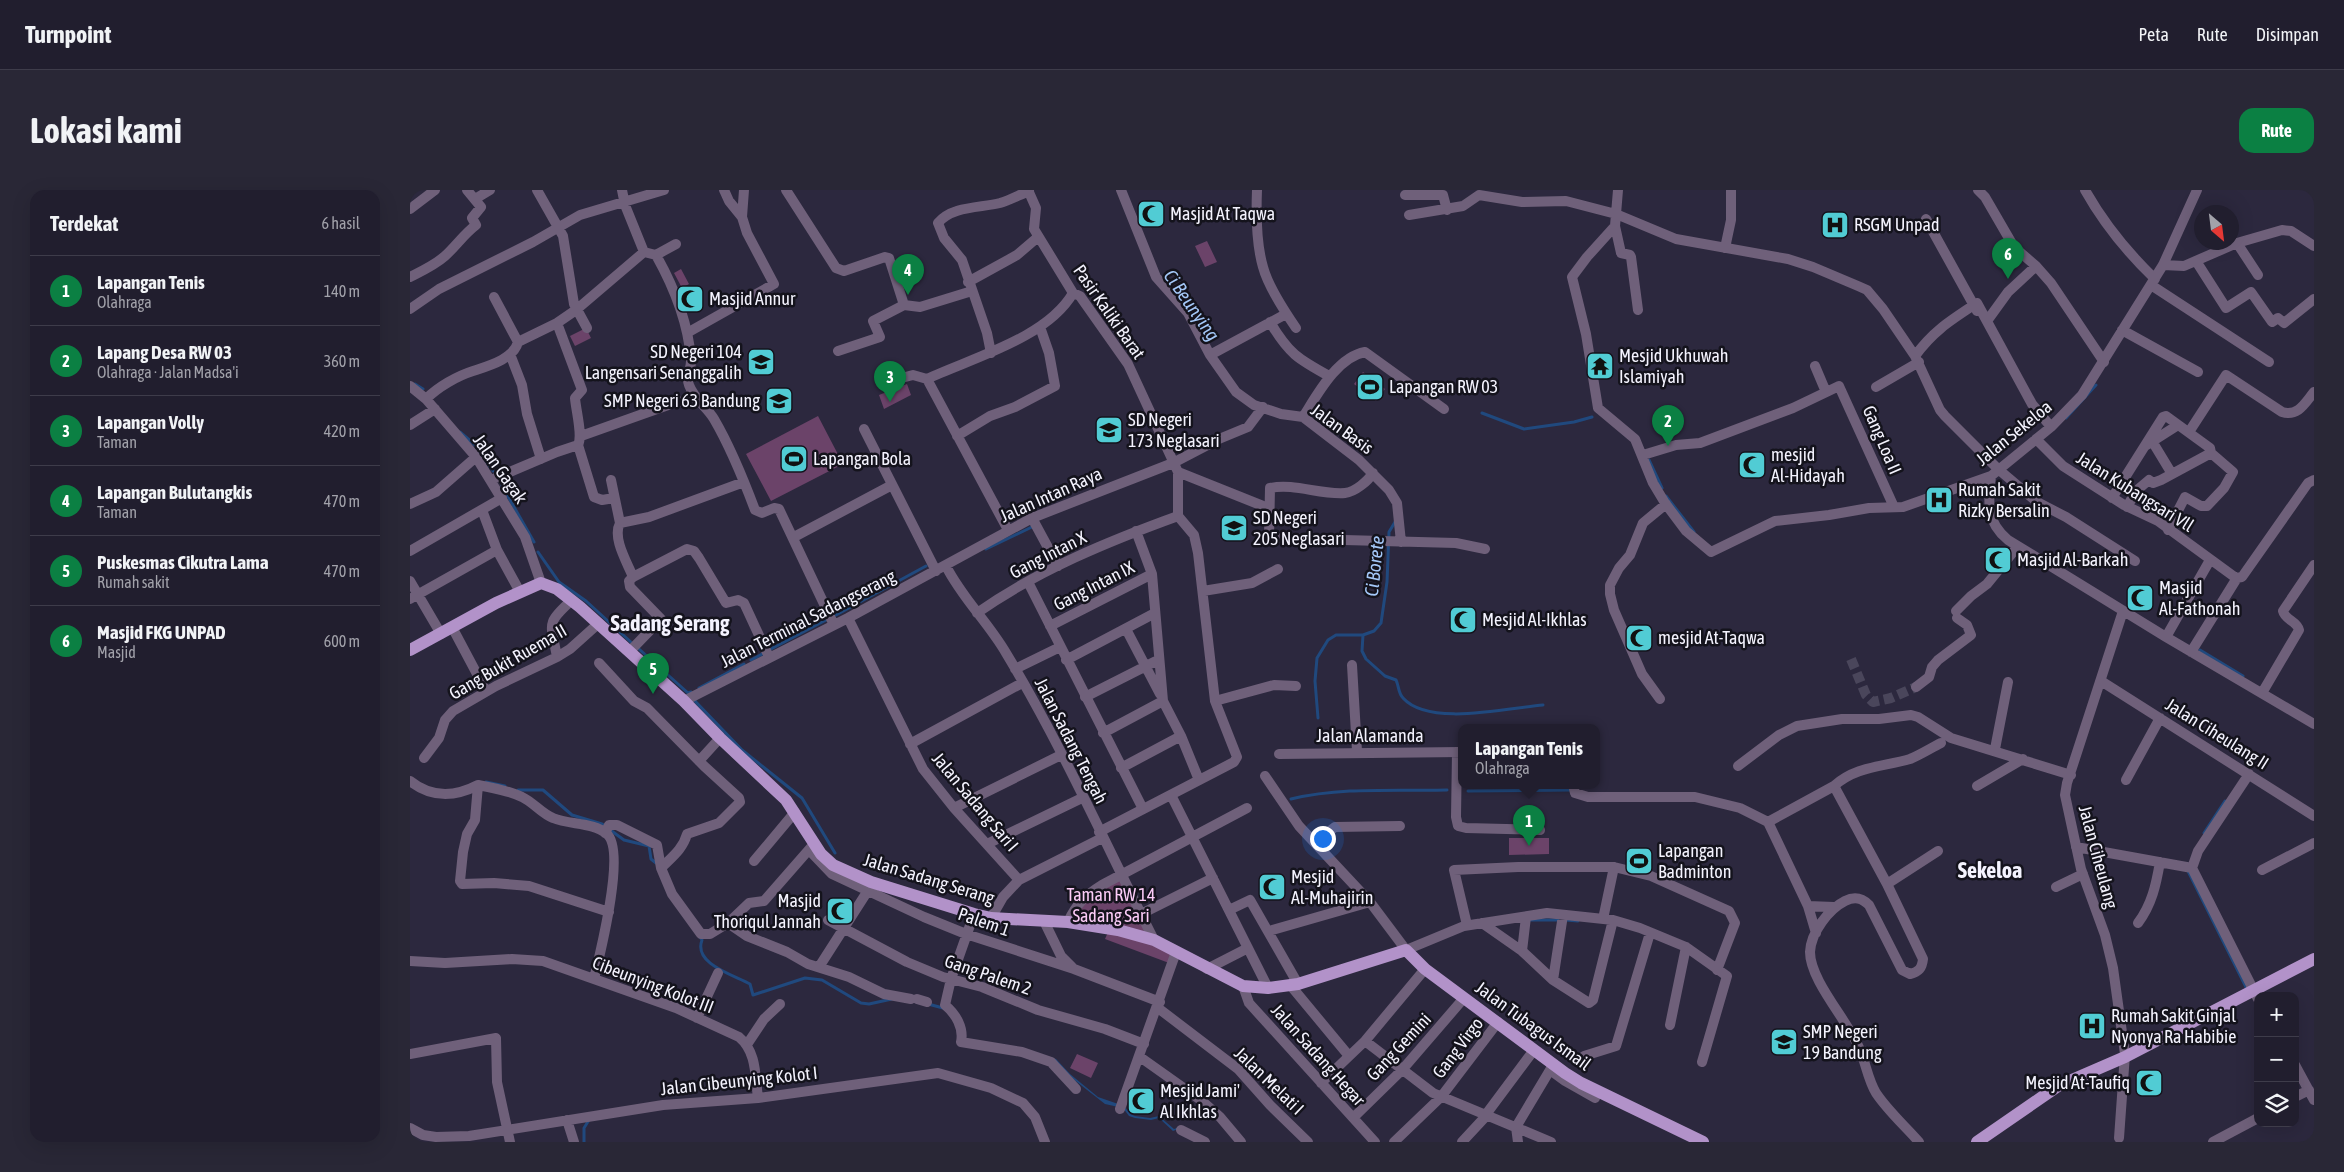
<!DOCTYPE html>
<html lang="id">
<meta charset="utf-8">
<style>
body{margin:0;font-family:"Asap Condensed",sans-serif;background:#292736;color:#f1f3f6}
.controls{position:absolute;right:15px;bottom:15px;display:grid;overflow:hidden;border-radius:10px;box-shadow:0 5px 20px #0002}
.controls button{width:45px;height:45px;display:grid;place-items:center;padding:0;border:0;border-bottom:1px solid #3e3c4a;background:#211e2e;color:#f1f3f6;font:25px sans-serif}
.compass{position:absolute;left:1784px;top:15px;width:45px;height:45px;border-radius:50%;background:#211e2e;box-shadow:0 5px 20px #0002;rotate:152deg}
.you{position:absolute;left:912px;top:648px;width:18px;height:18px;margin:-12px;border:4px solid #fff;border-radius:50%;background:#1a73e8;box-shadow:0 0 0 8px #1a73e833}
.badge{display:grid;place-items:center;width:32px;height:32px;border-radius:50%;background:#0b8043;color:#fff;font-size:16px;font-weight:700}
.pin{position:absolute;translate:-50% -41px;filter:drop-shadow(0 1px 2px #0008)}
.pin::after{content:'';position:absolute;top:26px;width:18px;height:15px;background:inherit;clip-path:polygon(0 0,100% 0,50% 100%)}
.popup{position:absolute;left:1048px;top:534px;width:142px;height:65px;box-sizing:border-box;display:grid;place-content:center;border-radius:10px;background:#211e2e;filter:drop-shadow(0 1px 4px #0005);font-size:16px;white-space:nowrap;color:#a2a2aa}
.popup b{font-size:19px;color:#f1f3f6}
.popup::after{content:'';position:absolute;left:50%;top:100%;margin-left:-10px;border:10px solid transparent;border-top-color:#211e2e}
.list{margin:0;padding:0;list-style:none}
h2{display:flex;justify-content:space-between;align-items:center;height:65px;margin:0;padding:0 20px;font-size:21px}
h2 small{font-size:16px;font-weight:400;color:#a2a2aa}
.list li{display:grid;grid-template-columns:32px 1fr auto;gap:15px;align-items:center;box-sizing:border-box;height:70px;padding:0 20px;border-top:1px solid #3e3c4a}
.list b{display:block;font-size:19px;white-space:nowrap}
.list p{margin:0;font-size:16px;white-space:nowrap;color:#a2a2aa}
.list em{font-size:16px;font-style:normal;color:#a2a2aa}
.icon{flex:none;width:28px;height:28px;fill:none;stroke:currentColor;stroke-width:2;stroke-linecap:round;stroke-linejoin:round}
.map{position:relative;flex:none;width:1904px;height:952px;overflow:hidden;border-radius:15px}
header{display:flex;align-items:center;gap:30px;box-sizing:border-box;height:70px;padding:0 25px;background:#211e2e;border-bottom:1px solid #3e3c4a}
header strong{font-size:24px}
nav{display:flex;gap:28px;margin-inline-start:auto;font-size:18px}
.intro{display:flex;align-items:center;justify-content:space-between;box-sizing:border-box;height:120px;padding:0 30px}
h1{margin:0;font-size:35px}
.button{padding:12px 22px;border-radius:15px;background:#0b8043;color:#fff;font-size:18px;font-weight:700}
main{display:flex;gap:30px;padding:0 30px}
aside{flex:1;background:#211e2e;border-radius:15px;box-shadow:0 5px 20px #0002}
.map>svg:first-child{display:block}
</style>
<header>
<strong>Turnpoint</strong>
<nav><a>Peta</a><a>Rute</a><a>Disimpan</a></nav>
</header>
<div class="intro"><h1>Lokasi kami</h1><a class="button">Rute</a></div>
<main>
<aside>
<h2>Terdekat<small>6 hasil</small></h2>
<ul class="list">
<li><span class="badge">1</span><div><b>Lapangan Tenis</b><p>Olahraga</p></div><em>140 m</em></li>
<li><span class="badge">2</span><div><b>Lapang Desa RW 03</b><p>Olahraga · Jalan Madsa'i</p></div><em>360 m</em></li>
<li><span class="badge">3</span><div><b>Lapangan Volly</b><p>Taman</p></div><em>420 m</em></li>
<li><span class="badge">4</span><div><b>Lapangan Bulutangkis</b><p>Taman</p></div><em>470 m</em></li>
<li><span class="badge">5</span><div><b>Puskesmas Cikutra Lama</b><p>Rumah sakit</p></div><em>470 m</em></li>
<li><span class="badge">6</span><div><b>Masjid FKG UNPAD</b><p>Masjid</p></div><em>600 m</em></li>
</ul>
</aside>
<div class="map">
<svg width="1904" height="952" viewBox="0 0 1904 952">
<rect width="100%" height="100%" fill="#2c283e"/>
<path fill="#6b4369" d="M797,51L807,72L795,77L785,56Z
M271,79L279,94L272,98L264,83Z
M176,138L181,148L165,156L160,146Z
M953,182L975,199L966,211L944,194Z
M497,194L501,205L474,219L469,205Z
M408,226L433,274L361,311L336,264Z
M1099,648H1139V664L1099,665Z
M1220,662L1242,668L1238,681L1217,675Z
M711,687L739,747L661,730L666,718Z
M698,742L726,747L761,764L759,773L695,749Z
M667,864L688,873L681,888L660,878Z"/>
<path fill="#20497e" d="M556,849L621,861L646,869L660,884L688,907L714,916L720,924L725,926L740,928L749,926L764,939L772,936L771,938L763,941L749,928L741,930L725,928L719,926L713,918L695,914L658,885L644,870L552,851Z"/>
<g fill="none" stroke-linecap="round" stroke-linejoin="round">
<path stroke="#20497e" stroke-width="3" d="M5,194L13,199
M1072,223L1114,239L1164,232L1182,227
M1656,228L1686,195
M50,242L65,255L83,281
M1239,270L1252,298
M92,296L124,352
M1256,306L1284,342
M576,359L624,336
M128,362L149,392L176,411L223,454
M426,425L516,376
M953,445L952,461L956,469L975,486L986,490C989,496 988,503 993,508C1019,537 1098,518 1133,515
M229,459L278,503L281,502
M361,459L416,430
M1790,460L1833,486
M341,470L354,463
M289,498L334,474
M286,509L284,510L332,560L392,608L425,663
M908,528L905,491L907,468L918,450L926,445H953L964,441L971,433L977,392L979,342L985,332
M76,592L95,596
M108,600H133L162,625L192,634L214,650L239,656L241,669L246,673
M1058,601L1160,600
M881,609C932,597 984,601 1037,600
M1794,643L1815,611
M1778,681L1837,799
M1119,730H1148
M1156,730L1168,731
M290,747L292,750C283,774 324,785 340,794L343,805L395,788L412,790L451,813L459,814L482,809
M518,814L533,818
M174,952V938L179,930"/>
<path stroke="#4a465b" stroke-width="10" stroke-dasharray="10 5" stroke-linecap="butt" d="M1441,469L1456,505L1463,512L1481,508L1506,497"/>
<path stroke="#6f607a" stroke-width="10" d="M127,0L153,46L164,114L177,138
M212,0L215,15L234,62L246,65C264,97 278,132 281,169C282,179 275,185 279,195C284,209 297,217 304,229C321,258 333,288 345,320L352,323L364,318L369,319L424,435
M376,0L426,78L434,81L475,67L479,68L494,115
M618,0L626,18L624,39L663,103L670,106L718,174L768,282V326L784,345L788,363L805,511L827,567L824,572L689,642
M711,0L746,87L778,123L800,165L826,202L844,215L871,224L893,227L949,270L979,300L987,313L991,352
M847,0C846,25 846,53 853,77C858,96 875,122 886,138
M1208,0L1205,36L1177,67L1162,87L1176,144L1188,218L1225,249L1243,293L1255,313L1276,341L1301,362L1365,331L1419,325L1459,318L1493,317L1581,286L1641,237L1672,205L1753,75L1787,0
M1568,0L1575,7L1604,57L1626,76L1641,93L1694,172
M1675,0C1693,32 1718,63 1745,89
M995,5H1033L1037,20
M65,9L80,0
M0,19L25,0
M999,25L1053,16L1069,5L1112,12L1156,11L1206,24L1266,49L1378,69L1403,77L1448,96L1457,100L1473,119L1505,166L1530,220L1535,226L1588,279L1627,312L1656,327L1725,371
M332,27L334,0
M1516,29L1567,121
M1205,36L1211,63L1220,65L1221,67L1228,120
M1827,53L1848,85
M1315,58L1321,30V0
M246,65L266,54
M1786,71L1816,118L1841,102L1862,132L1868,128L1874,133L1904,109
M1753,75L1774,76L1827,53L1872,40L1881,41L1904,56
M0,87C12,81 25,75 35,66C46,56 54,44 66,35L62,28L71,17L57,0
M558,92L607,65L628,47
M1741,95L1859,172
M84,107L108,152
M0,119L29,99L123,52L170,25L254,0
M1577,131L1598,102L1626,76
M860,132C879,164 888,169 919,186
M1712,140L1788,182
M277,143L364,94L337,43L332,27L319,11L314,0
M428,161L470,147L463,131L494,115L510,117L562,101
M581,163L577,143L552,70L534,48L528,33C542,16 570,18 590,13C600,10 609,5 619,1
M100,164L112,195L117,224L131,269
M800,165L876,124
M1505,166C1523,141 1541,130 1567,113L1622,214L1641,237
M1405,176L1416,202
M517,189L598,340
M480,191L503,185L517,189C562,168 637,148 663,103
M0,196L16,209L66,267L115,347L131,393
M1466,197L1509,172
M16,209C28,197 47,186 63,181C78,176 104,169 108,152L147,133L166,120L234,62
M893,227C907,205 927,167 955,162L1034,219
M0,235L25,219
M454,239L526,381
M1779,242L1816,185L1872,222C1888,227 1895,213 1904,202
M171,246L261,214L286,208
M547,246L580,226L605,217L645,196L639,163L630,137
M1626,249L1653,276L1714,315L1748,331L1826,388L1832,387L1898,293L1904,290
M1742,251L1762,284
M168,255L184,307L192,310L204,308
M1735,256L1768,235
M1233,265L1266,255L1290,253L1383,218L1429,196L1484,317
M768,282L858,318
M963,283C958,291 945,302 935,303C910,305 885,293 860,298L859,348L1046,353L1075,359
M1581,286C1578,313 1576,332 1598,350L1756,447L1904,534
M81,290L147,262L168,255C173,246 166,221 165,208L172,200L147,133
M201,290L210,333C202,348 217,372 223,387
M1702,308L1753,227L1756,226L1800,258L1801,263L1823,282L1814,298L1797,316H1791L1775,307L1758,340
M0,314L26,302L66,267
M1717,317L1726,301L1739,290L1743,293L1751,290L1801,263
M72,320L87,360
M622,328L648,376
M210,333L239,327L334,292
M726,341L742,384L753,511L771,546L789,590
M384,347L482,295
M0,361L92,308
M536,376C552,408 578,432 596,463C651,554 696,655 744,750
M0,391L31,444
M618,392L733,619
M793,401L842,393L868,379
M0,409L87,360L110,402
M1546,421L1561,406L1577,394L1608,356
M567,423C628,380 699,351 768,326
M438,428L513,579L544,618L609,690
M640,436L742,384
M42,437L76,501
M716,439L750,504
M1756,447L1800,370
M220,461L251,429L220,397L219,391L223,387L277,359L284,361L289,368L316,413L328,410L334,413L359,467
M1781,462L1827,388
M147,467C141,433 135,434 162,410
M656,470L745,423
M189,473L224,511L237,518L294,576L329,608L330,612L309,633L277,644C273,659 262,667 251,678
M942,475L947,561
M605,479L650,457
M1691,491L1904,626
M1506,497L1519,487L1522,477L1528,470L1561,445L1557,435L1547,428
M1852,503L1889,440C1887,431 1875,430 1873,421L1904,375
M675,507L748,470
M1250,509L1232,484L1204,420L1200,404V395L1209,378L1220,365L1233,333L1256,314
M274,511L438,428L622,328L763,273L809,249L838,237L853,217
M805,511L864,495L886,496
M693,543L753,511
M500,554L612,493
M1585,559L1598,492
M1047,562L1046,627L1048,636L1056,638L1130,640
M869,564L1052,562
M14,568L29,548L35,530L43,521L86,496L147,467L160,459L189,433
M289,571L310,548
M1328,576L1369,545L1387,536L1432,529H1469L1501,525L1508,527L1541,548L1661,585
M711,578L771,546
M1839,584L1788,661L1782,678L1848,809
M855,586L889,636L960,712L996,760L1054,736L1137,723L1203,730L1230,738L1276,757L1317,786L1292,872
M1716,590L1750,528
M0,591C21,608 45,607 68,595
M68,595C82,598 98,600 112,607C123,612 132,624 143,628C160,635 183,632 197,644C216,661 190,764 184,789
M68,595L65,630L57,644L53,662L50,691L52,694L84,693L119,696L199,722
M1163,595L1165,603L1178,607H1285L1330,618L1358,632
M1424,596L1477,694L1513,769C1512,778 1509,782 1500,784L1492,780L1459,715C1452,708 1445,706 1435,711C1419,719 1401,742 1400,762C1400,791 1439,832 1450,860C1456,874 1458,890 1466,903C1478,921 1495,936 1509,952
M1567,596L1613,569
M761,605L858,798
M544,618L651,565
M1358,632L1424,596C1446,576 1473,577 1500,569C1510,565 1521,558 1531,553
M1358,632L1398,716L1406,743
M195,643L199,635H207L247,655L251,678L262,704L291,744H300L318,733L339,713L354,711L403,655
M905,652L925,637L990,636
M577,654L672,608
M1666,657L1782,678
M399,660L422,684L514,727L556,744L664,779L750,812
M344,671L385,622
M1852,680L1904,653
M1477,694L1528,661
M1646,697L1673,684
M1398,716L1424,717
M819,720L840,710L888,794
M564,724L541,789L535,815C546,824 554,838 551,852L612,862L641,872L666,899
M731,724L803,688
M581,728L593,707L609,690L692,648
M1193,729L1204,677
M418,730L497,772L533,787L572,797L628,820L695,839L734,854
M634,731L651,766L662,777
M658,732C666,714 676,705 692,695L837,618
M318,733L337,746L377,762L398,774L439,787L474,804L501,809
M1072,733L1112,761L1143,790L1179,813L1183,810L1203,730
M1728,733C1742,714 1746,695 1750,672
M1057,735L1044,680L1108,677H1204L1241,686L1319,721L1325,733L1307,780
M859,741L960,712
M1112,761L1116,727
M0,771L35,773L102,769L133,771L266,818L329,847C347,862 345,886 348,908
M409,777L457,702
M797,779L838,758
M1143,790L1153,725
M833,796L839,813L965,952
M881,796L939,866
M507,809L517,812
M748,818L828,879L860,915L898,952
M287,828L308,783
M1260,835L1276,757
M955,851L1023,903L1141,952
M338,853L354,829L370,814
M0,864L86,848L87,892L100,952
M1174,866L1206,856L1240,743
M730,867L792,911L810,927L831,952
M1885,875L1904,910
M1140,880L1155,891L1185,908
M911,893L955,851L1015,779
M1034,903L1088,832
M1885,907L1899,900
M710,919L766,762
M1077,923L1124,860
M945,926L992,880L1054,808
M157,930L164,952
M0,938L13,945L26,947L59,946L253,915L348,908L528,883L581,898L613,913L625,927L635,952
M771,940L795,952
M1709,948L1715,864L1703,778L1695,745L1671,679L1655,605L1657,593L1713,421
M984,952L1032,906
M1052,952L1077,925
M1108,952L1106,937L1143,875
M1803,952L1848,928"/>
<path stroke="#b292c9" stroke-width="12" d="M0,460L86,413L131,393L147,399L170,417L274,511L310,548L376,610L411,664L423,675L461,692L564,724L581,728L658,732L708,740L744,750L833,796L858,798L888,794L996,760L1015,779L1155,883L1171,893L1293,952
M1567,952L1648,896L1715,867L1904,769"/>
</g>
<defs>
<g id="mosque-square" transform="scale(1.4375)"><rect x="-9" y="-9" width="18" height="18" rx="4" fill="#51ccd4" stroke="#14131c"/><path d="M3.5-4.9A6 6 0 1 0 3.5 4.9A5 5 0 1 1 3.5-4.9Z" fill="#111"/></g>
<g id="hospital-square" transform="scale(1.4375)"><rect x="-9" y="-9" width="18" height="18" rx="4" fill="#51ccd4" stroke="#14131c"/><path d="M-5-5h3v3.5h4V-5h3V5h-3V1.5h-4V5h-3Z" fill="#111"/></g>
<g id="school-square" transform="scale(1.4375)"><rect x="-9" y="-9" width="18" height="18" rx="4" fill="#51ccd4" stroke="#14131c"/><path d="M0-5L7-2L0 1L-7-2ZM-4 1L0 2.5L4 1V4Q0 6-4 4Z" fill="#111"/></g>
<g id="temple-square" transform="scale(1.4375)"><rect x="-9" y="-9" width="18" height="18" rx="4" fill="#51ccd4" stroke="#14131c"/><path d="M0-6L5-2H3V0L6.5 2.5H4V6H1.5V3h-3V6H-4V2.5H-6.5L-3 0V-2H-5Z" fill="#111"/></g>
<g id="stadium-square" transform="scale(1.4375)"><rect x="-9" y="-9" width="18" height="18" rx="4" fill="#51ccd4" stroke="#14131c"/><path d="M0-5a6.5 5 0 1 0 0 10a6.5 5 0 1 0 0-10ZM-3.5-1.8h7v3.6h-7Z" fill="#111"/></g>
</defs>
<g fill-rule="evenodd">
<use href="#mosque-square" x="741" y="24"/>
<use href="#hospital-square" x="1425" y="35"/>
<use href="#mosque-square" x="280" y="109"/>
<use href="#school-square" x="351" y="172"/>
<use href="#temple-square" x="1190" y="176"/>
<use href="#stadium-square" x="960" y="197"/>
<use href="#school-square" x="369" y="211"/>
<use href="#school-square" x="699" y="240"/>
<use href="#stadium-square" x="384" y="269"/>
<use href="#mosque-square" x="1342" y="275"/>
<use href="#hospital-square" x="1529" y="310"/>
<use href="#school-square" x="824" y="338"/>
<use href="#mosque-square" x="1588" y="370"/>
<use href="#mosque-square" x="1730" y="408"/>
<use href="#mosque-square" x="1053" y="430"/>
<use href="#mosque-square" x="1229" y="448"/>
<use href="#stadium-square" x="1229" y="671"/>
<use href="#mosque-square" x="862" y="697"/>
<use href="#mosque-square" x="430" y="721"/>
<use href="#hospital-square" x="1682" y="836"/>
<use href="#school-square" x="1374" y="852"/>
<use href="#mosque-square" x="1739" y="893"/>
<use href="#mosque-square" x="731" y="911"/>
</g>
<g text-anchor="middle" stroke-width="5" stroke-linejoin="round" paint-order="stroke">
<g font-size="18" fill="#f4f3fe" stroke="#14131c" text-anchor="start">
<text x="760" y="30">Masjid At Taqwa</text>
<text x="1444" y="41">RSGM Unpad</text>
<text x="299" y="115">Masjid Annur</text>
<text x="332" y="168" text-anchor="end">SD Negeri 104<tspan x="332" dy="21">Langensari Senanggalih</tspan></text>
<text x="1209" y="172">Mesjid Ukhuwah<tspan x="1209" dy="21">Islamiyah</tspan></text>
<text x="979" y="203">Lapangan RW 03</text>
<text x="350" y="217" text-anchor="end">SMP Negeri 63 Bandung</text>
<text x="718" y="236">SD Negeri<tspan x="718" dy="21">173 Neglasari</tspan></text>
<text x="1361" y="271">mesjid<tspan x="1361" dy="21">Al-Hidayah</tspan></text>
<text x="403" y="275">Lapangan Bola</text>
<text x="1548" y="306">Rumah Sakit<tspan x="1548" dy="21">Rizky Bersalin</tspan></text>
<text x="843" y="334">SD Negeri<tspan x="843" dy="21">205 Neglasari</tspan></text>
<text x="1607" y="376">Masjid Al-Barkah</text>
<text x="1749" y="404">Masjid<tspan x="1749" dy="21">Al-Fathonah</tspan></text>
<text x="1072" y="436">Mesjid Al-Ikhlas</text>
<text x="1248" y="454">mesjid At-Taqwa</text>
<text x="1248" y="667">Lapangan<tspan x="1248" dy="21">Badminton</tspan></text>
<text x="881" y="693">Mesjid<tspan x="881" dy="21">Al-Muhajirin</tspan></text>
<text x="411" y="717" text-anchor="end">Masjid<tspan x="411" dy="21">Thoriqul Jannah</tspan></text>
<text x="1701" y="832">Rumah Sakit Ginjal<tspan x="1701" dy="21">Nyonya Ra Habibie</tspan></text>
<text x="1393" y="848">SMP Negeri<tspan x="1393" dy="21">19 Bandung</tspan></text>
<text x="1720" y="899" text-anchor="end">Mesjid At-Taufiq</text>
<text x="750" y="907">Mesjid Jami'<tspan x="750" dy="21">Al Ikhlas</tspan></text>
</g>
<g font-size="18" fill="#f4f3fe" stroke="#14131c">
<text transform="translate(699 122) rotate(55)" y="6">Pasir Kaliki Barat</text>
<text transform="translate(932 239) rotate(36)" y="6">Jalan Basis</text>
<text transform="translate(1604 243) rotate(-39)" y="6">Jalan Sekeloa</text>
<text transform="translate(1472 250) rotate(67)" y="6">Gang Loa II</text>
<text transform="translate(90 279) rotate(55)" y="6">Jalan Gagak</text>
<text transform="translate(1725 302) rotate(32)" y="6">Jalan Kubangsari Vll</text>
<text transform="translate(641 305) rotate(-24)" y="6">Jalan Intan Raya</text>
<text transform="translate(638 365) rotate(-27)" y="6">Gang Intan X</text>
<text transform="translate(684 396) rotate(-27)" y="6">Gang Intan IX</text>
<text transform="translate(398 429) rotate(-27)" y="6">Jalan Terminal Sadangserang</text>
<text transform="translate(98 472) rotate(-30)" y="6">Gang Bukit Ruema II</text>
<text transform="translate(1807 544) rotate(32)" y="6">Jalan Ciheulang II</text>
<text x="960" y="552">Jalan Alamanda</text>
<text transform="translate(661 551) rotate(63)" y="6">Jalan Sadang Tengah</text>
<text transform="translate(565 612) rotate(50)" y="6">Jalan Sadang Sari I</text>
<text transform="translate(1688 667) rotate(75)" y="6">Jalan Ciheulang</text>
<text transform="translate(519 689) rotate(17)" y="6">Jalan Sadang Serang</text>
<text transform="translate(574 732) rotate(19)" y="6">Palem 1</text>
<text transform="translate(578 785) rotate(19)" y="6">Gang Palem 2</text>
<text transform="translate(243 795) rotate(21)" y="6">Cibeunying Kolot III</text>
<text transform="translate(1123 836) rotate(36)" y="6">Jalan Tubagus Ismail</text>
<text transform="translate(989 857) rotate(-47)" y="6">Gang Gemini</text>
<text transform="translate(1048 858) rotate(-53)" y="6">Gang Virgo</text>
<text transform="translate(908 865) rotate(48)" y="6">Jalan Sadang Hegar</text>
<text transform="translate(329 891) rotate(-6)" y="6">Jalan Cibeunying Kolot I</text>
<text transform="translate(859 891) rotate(44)" y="6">Jalan Melati I</text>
</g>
<g font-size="18" fill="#fcccf8" stroke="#14131c">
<text x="701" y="711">Taman RW 14<tspan x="701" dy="21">Sadang Sari</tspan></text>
</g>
<g font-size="19" font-style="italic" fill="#a4c8f8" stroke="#14131c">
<text transform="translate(782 115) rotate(55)" y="7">Ci Beunying</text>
<text transform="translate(964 376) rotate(-84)" y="7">Ci Borete</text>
</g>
<g font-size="22" font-weight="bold" fill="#f4f3fe" stroke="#14131c">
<text x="260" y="441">Sadang Serang</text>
<text x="1580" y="688">Sekeloa</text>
</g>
</g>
</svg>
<div class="controls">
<button>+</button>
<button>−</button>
<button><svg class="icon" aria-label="layers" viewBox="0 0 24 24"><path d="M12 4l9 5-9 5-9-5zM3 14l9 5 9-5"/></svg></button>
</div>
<svg class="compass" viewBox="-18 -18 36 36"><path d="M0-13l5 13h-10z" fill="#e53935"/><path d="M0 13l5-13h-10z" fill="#a2a2aa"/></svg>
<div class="you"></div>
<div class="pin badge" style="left:1119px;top:656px">1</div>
<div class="popup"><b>Lapangan Tenis</b>Olahraga</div>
<div class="pin badge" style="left:1258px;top:256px">2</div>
<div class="pin badge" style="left:480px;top:212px">3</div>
<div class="pin badge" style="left:498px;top:105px">4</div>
<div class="pin badge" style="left:243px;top:504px">5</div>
<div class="pin badge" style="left:1598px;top:89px">6</div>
</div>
</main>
